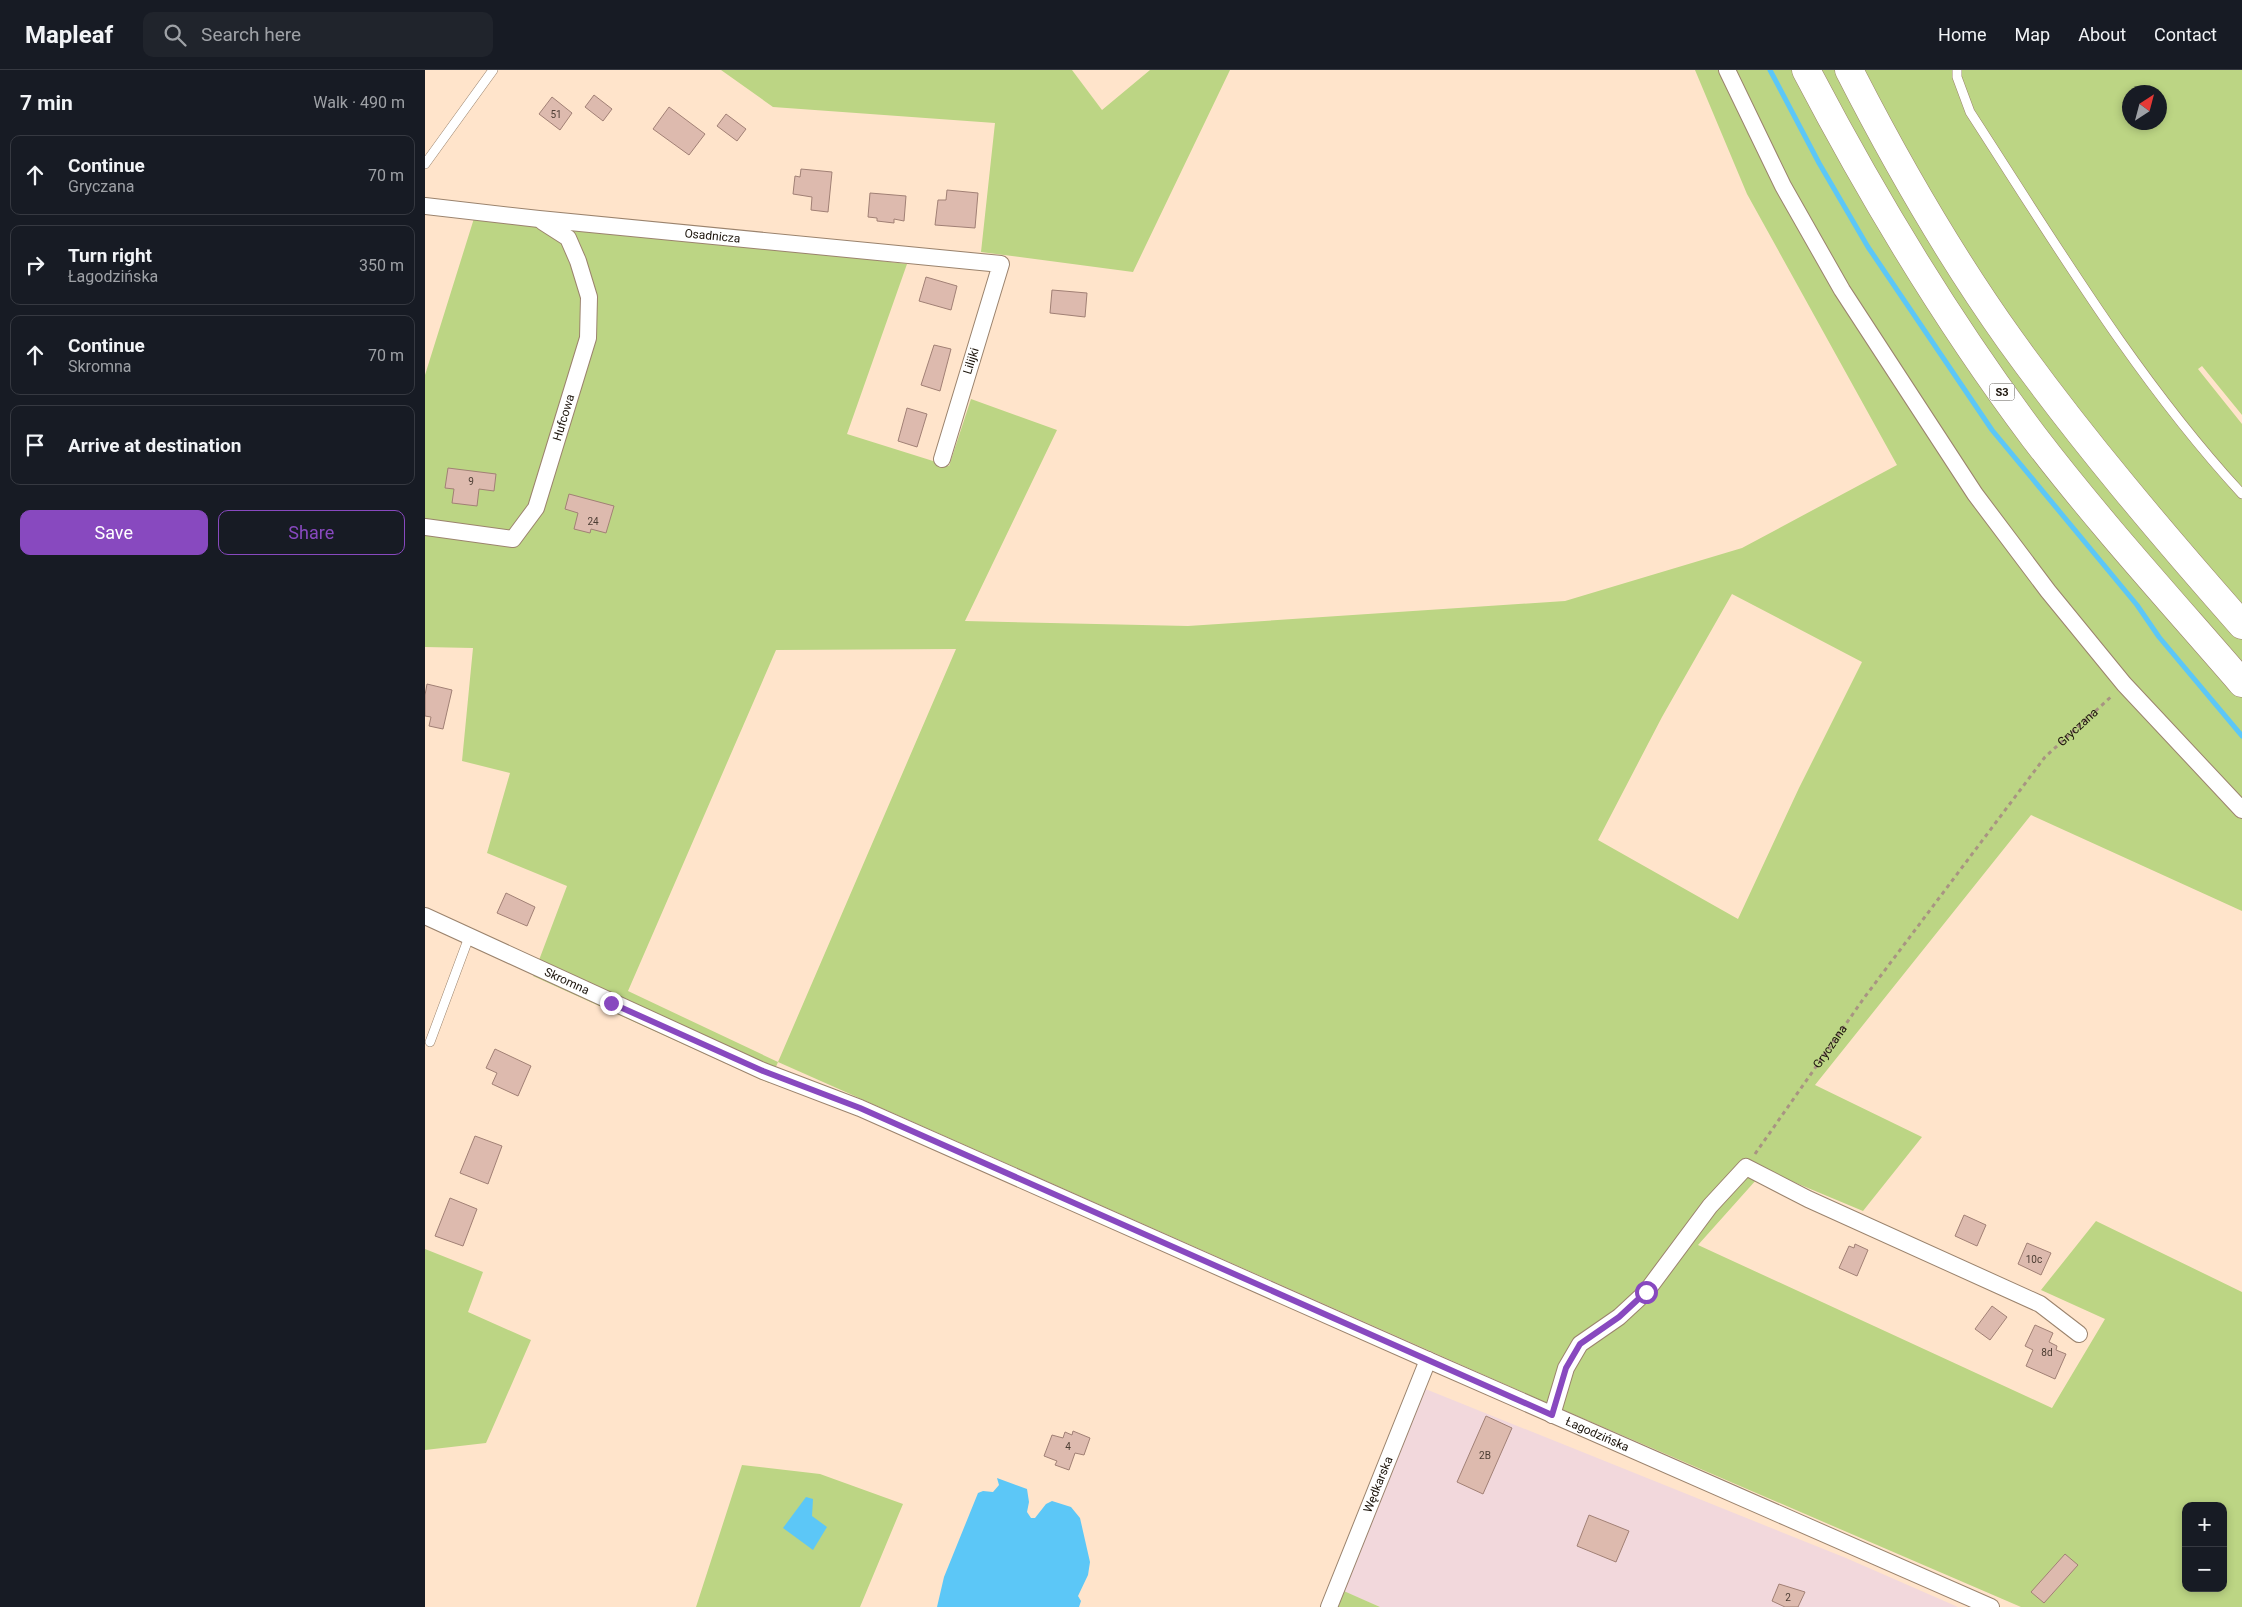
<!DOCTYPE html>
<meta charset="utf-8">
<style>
body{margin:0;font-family:Roboto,sans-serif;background:#20242c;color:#f1f3f6}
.controls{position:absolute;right:15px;bottom:15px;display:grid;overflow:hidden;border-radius:10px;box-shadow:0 2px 8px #0003}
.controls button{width:45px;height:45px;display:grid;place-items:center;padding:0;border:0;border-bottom:1px solid #363941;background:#171b24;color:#f1f3f6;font:25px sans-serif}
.compass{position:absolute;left:1697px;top:15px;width:45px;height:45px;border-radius:50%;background:#171b24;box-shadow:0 2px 8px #0003;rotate:36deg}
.stop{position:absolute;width:15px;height:15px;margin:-11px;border:4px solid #8849bf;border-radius:50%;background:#fff}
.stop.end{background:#8849bf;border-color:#fff;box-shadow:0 1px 5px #0008}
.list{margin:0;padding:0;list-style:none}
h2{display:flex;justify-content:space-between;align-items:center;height:65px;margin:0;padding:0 20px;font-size:21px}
h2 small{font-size:16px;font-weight:400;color:#9ea1a6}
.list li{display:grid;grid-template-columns:32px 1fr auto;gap:15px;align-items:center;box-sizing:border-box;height:80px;margin:0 10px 10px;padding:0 10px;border:1px solid #363941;border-radius:10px}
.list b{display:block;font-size:19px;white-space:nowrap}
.list p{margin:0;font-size:16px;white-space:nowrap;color:#9ea1a6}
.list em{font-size:16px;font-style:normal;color:#9ea1a6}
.actions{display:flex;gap:10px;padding:15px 20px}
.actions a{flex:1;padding:11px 0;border:1px solid #8849bf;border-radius:10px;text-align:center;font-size:18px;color:#8849bf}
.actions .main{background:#8849bf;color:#fff}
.icon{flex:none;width:28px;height:28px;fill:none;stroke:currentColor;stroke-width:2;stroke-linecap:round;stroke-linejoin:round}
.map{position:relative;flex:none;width:1817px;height:1537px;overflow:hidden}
header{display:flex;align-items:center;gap:30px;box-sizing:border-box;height:70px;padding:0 25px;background:#171b24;border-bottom:1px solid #363941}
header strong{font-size:24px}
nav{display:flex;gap:28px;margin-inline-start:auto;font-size:18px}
.search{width:350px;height:45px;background:#20242c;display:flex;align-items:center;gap:12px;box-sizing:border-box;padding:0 18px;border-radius:10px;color:#9ea1a6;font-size:19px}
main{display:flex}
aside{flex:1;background:#171b24}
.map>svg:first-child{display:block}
</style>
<header>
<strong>Mapleaf</strong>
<div class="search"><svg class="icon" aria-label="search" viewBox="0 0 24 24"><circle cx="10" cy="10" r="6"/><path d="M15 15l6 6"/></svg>Search here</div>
<nav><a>Home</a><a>Map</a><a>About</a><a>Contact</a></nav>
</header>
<main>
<aside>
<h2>7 min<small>Walk · 490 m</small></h2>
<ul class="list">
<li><svg class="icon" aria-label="ahead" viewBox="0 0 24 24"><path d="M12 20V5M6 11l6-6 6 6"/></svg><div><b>Continue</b><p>Gryczana</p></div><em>70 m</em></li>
<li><svg class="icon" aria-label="right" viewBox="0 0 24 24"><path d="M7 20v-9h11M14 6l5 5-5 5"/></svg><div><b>Turn right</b><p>Łagodzińska</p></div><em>350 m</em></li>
<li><svg class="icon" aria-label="ahead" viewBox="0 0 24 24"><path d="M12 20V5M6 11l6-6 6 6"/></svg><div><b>Continue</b><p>Skromna</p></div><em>70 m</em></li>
<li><svg class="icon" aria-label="arrive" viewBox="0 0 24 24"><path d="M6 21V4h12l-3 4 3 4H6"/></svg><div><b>Arrive at destination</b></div></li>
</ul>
<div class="actions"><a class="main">Save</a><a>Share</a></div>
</aside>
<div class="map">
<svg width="1817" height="1537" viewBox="0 0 1817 1537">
<rect width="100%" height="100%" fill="#ffe4cb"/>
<path fill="#f2d8dc" d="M998,1318L1421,1488L1533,1537H955L918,1521Z"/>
<path fill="#bcd584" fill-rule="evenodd" d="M296,0H647L677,40L725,0H805L708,202L556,182L570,53L348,37Z
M1270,0H1817V345L1777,296L1773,299L1817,354V841L1606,745L1390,1015L1497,1067L1438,1141L1340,1100L1273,1175L1627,1338L1680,1249L1616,1220L1671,1151L1817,1222V1537H1596L1120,1332L353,992L344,1013L108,906L142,816L62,783L85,703L37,691L48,578L0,577V305L51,142L482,194L422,364L524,396L546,329L632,360L540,551L763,556L1140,531L1317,478L1472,395L1322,124ZM1704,22H1734V52H1704ZM1307,524L1437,592L1374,718L1313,849L1173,770L1237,647ZM531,579L353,992L203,921L351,580ZM1761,1436H1798V1518H1761Z
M0,1179L58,1202L43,1242L106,1270L61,1373L0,1380Z
M317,1395L395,1404L478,1434L435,1537H271Z
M912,1518L955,1537H904Z"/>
<path fill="#5cc7f7" d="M572,1408L602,1419L604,1432L602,1442L606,1448H610L621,1434L627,1431L646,1437L655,1448L665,1492L663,1505L653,1526L656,1531L654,1537H512L519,1507L553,1423L558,1421L568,1422L574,1415Z
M381,1427L388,1429L387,1446L402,1457L388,1480L358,1458Z"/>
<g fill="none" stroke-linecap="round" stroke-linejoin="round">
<path stroke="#5cc7f7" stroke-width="5" d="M1345,0L1394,93L1443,177L1567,360L1712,535L1734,567L1817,666"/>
</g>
<path fill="#ddbaae" stroke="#a18075" d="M169,25L187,39L178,51L160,37Z
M127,27L147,43L135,60L114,44Z
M244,37L280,64L264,85L228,59Z
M301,44L321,59L312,71L292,56Z
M376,99L407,102L403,142L386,140L387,127L368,124L370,106L375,107Z
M522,120L553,123L550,158L510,155L513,130H521Z
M445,123L481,126L479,151L469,149V153L452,151V148L443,147Z
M501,207L532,216L526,240L494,231Z
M627,220L662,223L660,247L625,243Z
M509,275L526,279L515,321L496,315Z
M482,338L502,344L492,377L473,371Z
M23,398L71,404L69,421L54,419L52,436L27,433L29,419L20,418Z
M144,424L189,436L181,463L166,459L165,463L149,459L153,443L140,439Z
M2,614L27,620L18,659L4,656L6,647L0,646V625Z
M81,823L110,837L102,856L72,843Z
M70,979L106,996L93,1026L67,1014L72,1003L61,998Z
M50,1066L77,1076L63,1114L35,1103Z
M25,1128L52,1139L38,1176L10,1166Z
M1539,1145L1561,1155L1552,1176L1530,1166Z
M1602,1173L1626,1183L1616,1205L1593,1194Z
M1430,1174L1443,1180L1432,1206L1414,1198L1424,1176L1429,1178Z
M1567,1236L1582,1247L1565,1270L1550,1259Z
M1610,1255L1628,1263L1624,1272L1632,1276L1631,1280L1641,1284L1630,1309L1601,1296L1608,1280L1600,1276Z
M1061,1346L1087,1358L1058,1424L1032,1412Z
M648,1361L665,1368L659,1385L650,1383L644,1400L630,1395L632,1391L619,1386L627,1365L638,1368L640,1362L647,1365Z
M1164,1445L1204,1461L1191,1492L1152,1476Z
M1640,1484L1653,1495L1619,1533L1606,1522Z
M1354,1514L1380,1522L1373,1537H1360L1347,1531Z"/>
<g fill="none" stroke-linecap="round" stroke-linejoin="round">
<g stroke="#9b836d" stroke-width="10">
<path id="service" d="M1532,0V7L1545,42C1630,173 1711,309 1817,424
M0,94L68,0
M5,972L44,867"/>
</g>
<g stroke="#9b836d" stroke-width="18">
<g id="minor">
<path d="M1302,0L1358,116L1417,220L1550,424L1623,521L1699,614L1817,740"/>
<path id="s2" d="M0,136L114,149L576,194L517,389"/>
<path id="s3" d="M0,457L88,469L111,438L163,268L164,227L153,191L143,168L118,152"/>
<path id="s4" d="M0,846L338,1001L435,1038L1003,1290L1566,1537"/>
<path d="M1127,1345L1141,1298L1155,1274L1194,1247L1221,1222L1285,1136L1321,1097L1383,1129L1615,1234L1654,1264"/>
<path id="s5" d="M904,1537L1003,1290"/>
</g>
</g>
<g stroke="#9b836d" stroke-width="29">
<path id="motorway" d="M1381,0C1449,130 1521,250 1609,367C1674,452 1747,532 1817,613
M1424,0C1471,92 1525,186 1585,270C1657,370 1736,463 1817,555"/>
</g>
<path stroke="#a89482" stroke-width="3" stroke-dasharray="4 4" stroke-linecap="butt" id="s1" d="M1330,1084L1439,928L1620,687L1688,625"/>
<use href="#service" stroke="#fff" stroke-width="9"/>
<use href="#minor" stroke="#fff" stroke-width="16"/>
<use href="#motorway" stroke="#fff" stroke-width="28"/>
</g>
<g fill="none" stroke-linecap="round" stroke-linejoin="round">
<path stroke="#8849bf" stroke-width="6" d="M186,933L338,1001L435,1038L1127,1345L1141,1298L1155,1274L1194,1247L1221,1222"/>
</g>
<g text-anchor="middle" stroke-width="4" stroke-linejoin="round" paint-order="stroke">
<g font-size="10" fill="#4c3d33">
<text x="131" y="48">51</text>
<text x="46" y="415">9</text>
<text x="168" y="455">24</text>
<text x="1609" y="1193">10c</text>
<text x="1622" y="1286">8d</text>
<text x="643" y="1380">4</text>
<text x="1060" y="1389">2B</text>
<text x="1363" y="1531">2</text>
</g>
<rect fill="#fff" stroke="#5f5a54" stroke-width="1" x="1564.5" y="313.5" width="25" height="17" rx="4"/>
<g font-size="11" font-weight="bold" fill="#1b130a">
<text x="1577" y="326">S3</text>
</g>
<g font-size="12" fill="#1b130a" stroke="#fff">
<text dy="4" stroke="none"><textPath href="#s2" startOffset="289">Osadnicza</textPath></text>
<text transform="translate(546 291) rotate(-73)" y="4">Lilijki</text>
<text dy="4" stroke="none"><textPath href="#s3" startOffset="222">Hufcowa</textPath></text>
<text dy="4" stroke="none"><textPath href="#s1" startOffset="536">Gryczana</textPath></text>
<text dy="4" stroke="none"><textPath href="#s4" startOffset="156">Skromna</textPath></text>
<text dy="4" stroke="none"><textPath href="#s1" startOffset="131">Gryczana</textPath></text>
<text dy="4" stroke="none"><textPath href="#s4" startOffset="1282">Łagodzińska</textPath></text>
<text dy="4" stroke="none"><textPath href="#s5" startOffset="132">Wędkarska</textPath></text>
</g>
</g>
</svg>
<div class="controls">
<button>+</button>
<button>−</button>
</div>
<svg class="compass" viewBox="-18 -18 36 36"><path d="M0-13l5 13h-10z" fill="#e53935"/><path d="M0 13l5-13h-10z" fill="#9ea1a6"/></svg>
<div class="stop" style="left:1221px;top:1222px"></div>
<div class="stop end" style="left:186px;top:933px"></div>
</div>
</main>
